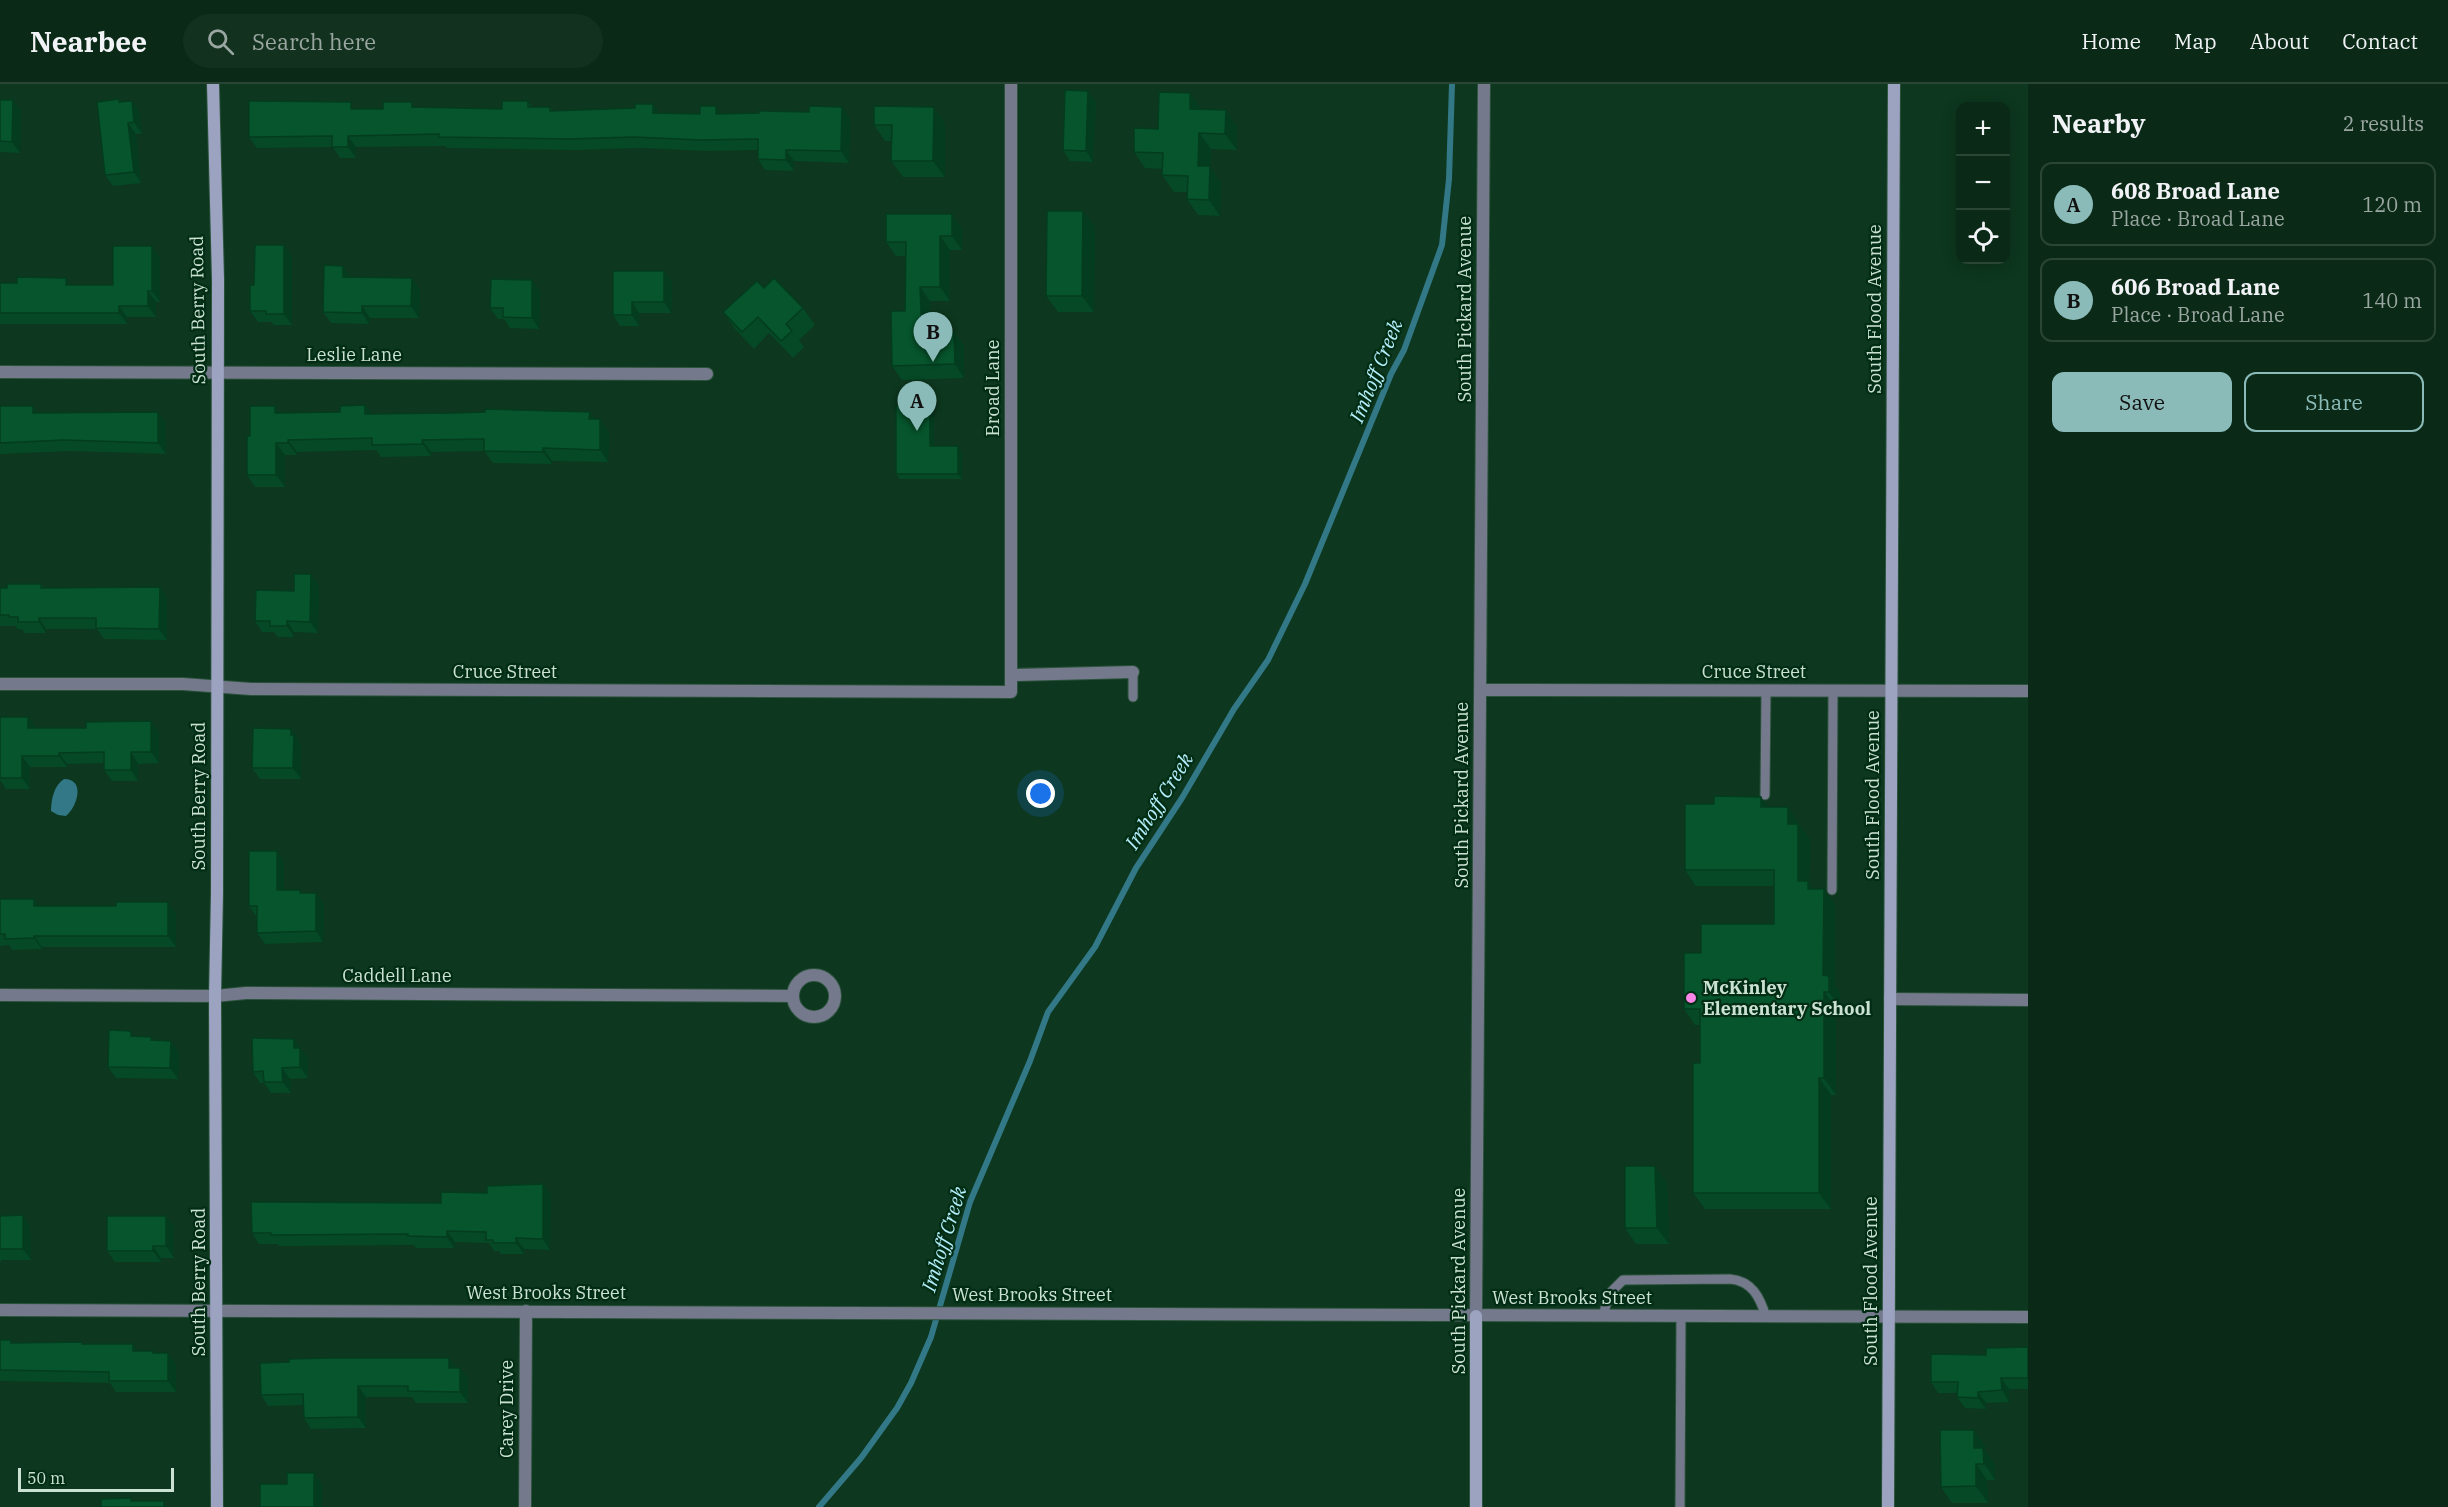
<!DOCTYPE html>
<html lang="en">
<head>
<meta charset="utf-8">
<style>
	:root { --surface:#0a2916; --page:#13311f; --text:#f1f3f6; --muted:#99a6a1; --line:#2a4535; --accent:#8bbbb9 }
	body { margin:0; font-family:"IBM Plex Serif",serif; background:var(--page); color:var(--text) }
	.controls { position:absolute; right:18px; top:18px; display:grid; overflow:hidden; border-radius:12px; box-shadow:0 3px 15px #0003 }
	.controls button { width:54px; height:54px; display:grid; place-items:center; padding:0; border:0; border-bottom:2px solid var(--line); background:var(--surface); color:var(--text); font:30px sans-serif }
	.scale { position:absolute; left:18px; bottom:15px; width:156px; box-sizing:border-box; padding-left:6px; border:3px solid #cbe1d1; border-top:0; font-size:16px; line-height:21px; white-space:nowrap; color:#cbe1d1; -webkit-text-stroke:4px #012d14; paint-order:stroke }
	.you { position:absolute; left:1041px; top:710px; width:21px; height:21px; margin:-15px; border:4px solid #fff; border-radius:50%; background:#1a73e8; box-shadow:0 0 0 9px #1a73e833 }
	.badge { display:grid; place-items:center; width:39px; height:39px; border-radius:50%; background:var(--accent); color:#111; font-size:20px; font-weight:700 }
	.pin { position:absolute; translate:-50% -50px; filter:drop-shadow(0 2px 3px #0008) }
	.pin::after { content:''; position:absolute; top:32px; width:21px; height:18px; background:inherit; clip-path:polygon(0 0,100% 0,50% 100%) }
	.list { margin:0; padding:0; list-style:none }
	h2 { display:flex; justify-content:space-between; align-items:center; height:78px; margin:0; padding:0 24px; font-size:26px }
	h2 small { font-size:20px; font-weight:400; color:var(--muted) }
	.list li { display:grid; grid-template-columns:39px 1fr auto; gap:18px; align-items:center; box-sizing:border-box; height:84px; margin:0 12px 12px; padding:0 12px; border:2px solid var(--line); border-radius:12px }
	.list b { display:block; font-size:22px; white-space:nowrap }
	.list p { margin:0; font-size:20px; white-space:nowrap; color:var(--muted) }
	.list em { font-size:20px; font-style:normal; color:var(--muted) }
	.actions { display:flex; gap:12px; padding:18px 24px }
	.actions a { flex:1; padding:14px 0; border:2px solid var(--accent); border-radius:12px; text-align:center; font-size:21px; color:var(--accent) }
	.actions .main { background:var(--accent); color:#111 }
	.icon { flex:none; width:33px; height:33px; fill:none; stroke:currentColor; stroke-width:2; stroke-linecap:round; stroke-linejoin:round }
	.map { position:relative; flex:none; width:2028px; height:1423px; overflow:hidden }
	header { display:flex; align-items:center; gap:36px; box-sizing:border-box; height:84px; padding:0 30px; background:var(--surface); border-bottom:2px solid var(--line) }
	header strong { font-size:28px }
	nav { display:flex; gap:33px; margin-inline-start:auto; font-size:21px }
	.search { width:420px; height:54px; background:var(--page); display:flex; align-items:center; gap:15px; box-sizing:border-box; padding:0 21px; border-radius:33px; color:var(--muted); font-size:22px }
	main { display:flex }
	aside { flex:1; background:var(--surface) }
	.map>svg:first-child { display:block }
	.water { fill:#327887 }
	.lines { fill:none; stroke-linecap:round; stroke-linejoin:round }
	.stream { stroke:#327887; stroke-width:6 }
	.lane-casing { stroke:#2b523b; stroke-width:11 }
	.street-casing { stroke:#2b523b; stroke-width:14 }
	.secondary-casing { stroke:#2b523b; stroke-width:14 }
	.lane { stroke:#74798c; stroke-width:9 }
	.street { stroke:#74798c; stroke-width:12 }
	.secondary { stroke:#9ba3c1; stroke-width:12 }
	.wall { fill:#054926 }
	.shaded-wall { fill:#043c1f }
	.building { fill:#06552c; stroke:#043c1f; stroke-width:1.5 }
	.poi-dot { fill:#fa87e8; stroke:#012d14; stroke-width:2 }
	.labels { text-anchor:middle; stroke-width:4.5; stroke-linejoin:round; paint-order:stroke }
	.street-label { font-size:18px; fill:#cbe1d1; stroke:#012d14 }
	.poi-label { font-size:18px; font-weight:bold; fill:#cbe1d1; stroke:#012d14; text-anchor:start }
	.water-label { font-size:20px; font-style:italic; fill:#b5effc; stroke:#012d14 }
</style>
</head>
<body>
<header>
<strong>Nearbee</strong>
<div class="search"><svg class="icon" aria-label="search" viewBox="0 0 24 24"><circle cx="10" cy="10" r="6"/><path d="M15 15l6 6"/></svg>Search here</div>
<nav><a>Home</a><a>Map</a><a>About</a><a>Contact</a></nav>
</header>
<main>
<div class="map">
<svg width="2028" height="1423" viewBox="0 0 2028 1423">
	<rect width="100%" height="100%" fill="#0d371e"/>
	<!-- water -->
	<path class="water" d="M64,695C86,695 77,723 66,732L58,731L51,727C51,716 54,701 64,695Z"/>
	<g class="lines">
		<!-- stream -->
		<path class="stream" d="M819,1423L861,1374L897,1324L911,1299L931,1253L970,1118L1030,977L1048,928L1095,863L1136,784L1182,714L1234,625L1268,576L1305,500L1391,290L1404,266L1442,161L1449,95L1452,0"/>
		<!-- lane casing -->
		<g class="lane-casing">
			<g id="lane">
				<path d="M1133,588V613"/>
				<path d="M1765,711L1766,606"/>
				<path d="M1832,806L1833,607"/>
				<path d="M1603,1232L1609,1210L1623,1196L1730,1195C1752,1197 1760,1213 1766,1233"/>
				<path d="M1680,1423L1681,1232"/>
			</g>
		</g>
		<!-- street casing -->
		<g class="street-casing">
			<g id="street">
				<path d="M0,288L707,290"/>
				<path d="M1011,591L1133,588"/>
				<path d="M0,600H183L251,605L1011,608V0"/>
				<path d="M1481,606L2028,607"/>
				<circle cx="814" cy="912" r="21"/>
				<path d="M0,911L215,912L246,909L793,912"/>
				<path d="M1890,915L2028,916"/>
				<path d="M0,1226L2028,1233"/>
				<path d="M1476,1232L1484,0"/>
				<path d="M525,1423L526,1227"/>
			</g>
		</g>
		<!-- secondary casing -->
		<g class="secondary-casing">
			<g id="secondary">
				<path d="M213,0L218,196L217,809L215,912L217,1423"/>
				<path d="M1476,1423V1232"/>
				<path d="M1888,1423L1894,0"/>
			</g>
		</g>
		<!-- lane -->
		<use href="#lane" class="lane"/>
		<!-- street -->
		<use href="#street" class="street"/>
		<!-- secondary -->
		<use href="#secondary" class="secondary"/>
	</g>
	<!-- wall -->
	<g class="wall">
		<path d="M119,15L121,18L132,17L139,28L142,50H136L141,99L113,102L105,91Z"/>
		<path d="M0,16L21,27L20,69L0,68Z"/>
		<path d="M528,17L532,23H550L553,27L722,30L850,34L849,79L794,77V87L765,86L758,75V66L708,67L642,64L576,66L447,64L445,62L356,63V74H340L333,63L257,64L249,53L355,25L416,23L502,25Z"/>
		<path d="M1096,18L1093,78L1070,77L1063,66Z"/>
		<path d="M1201,25L1226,26L1237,43V66L1211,65L1210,83L1221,99L1220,132L1198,131L1187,115V108H1174L1162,91V85L1145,84L1134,68L1158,45Z"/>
		<path d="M945,40V93H903L891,77L892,57H885L874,41Z"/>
		<path d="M1083,127L1095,143L1094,228H1058L1046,212Z"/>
		<path d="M962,144V166H950V217H930L931,249L954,248L964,262V294L902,296L892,282L905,227L906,172H896L886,158Z"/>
		<path d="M292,172V241H274L271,238H258L250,227L254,201Z"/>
		<path d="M160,173V218H156V233H127V240H0V199H17L66,194L71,201H113Z"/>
		<path d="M613,187L672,198L671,229H639V242H620L613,231Z"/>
		<path d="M351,194L420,205L419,234H370L369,240L331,239L323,228Z"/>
		<path d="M764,204L803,224L815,241L799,256L804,263L793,274L769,249L754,265L735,245L723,228Z"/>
		<path d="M540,207L539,245L510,244L504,235H498L490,224Z"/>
		<path d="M365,321L372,330L590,328L595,335L609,348L608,378L552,377V380L493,379L484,367L431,368V372L381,373L376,366L297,368V371H285V403H255L247,391L275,322L280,329L340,328Z"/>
		<path d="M0,322H33L38,329L158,328L166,339V370L71,367L0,370Z"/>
		<path d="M934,326V362L962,367V395H900L896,390Z"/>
		<path d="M41,500L44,504L160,503L167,515V556L104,555L97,545H46V549H25L22,545H17L16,542H0V504H7Z"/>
		<path d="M319,501L318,549L294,548V553H278L274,548H262L255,537L294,507Z"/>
		<path d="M0,633H28L36,644L159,648V679L138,680V697H112L104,686V679L67,680V683H30V705H6L0,696Z"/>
		<path d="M291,645L299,656V659L301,662V695H260L252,684Z"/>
		<path d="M1768,723L1799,740V741L1810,756L1809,799L1813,805H1824L1835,821V901L1840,909V924H1836V1011H1831V1125H1705L1693,1109L1700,979V941H1695L1684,925L1701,869L1774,840V802H1696L1685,786Z"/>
		<path d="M277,767L284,778V806H300L302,809H316L324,820L323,858L265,860L257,849V833L249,822Z"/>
		<path d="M0,815H34L39,822L176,829V863H42V865L12,866L9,861L0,862Z"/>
		<path d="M294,955L308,975V994L290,995L291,1009H271L264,999H260L253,988Z"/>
		<path d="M154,956L179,968L178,995L116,994L108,983Z"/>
		<path d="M1667,1099L1669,1160H1636L1625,1144Z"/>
		<path d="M543,1100L551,1111L550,1166L524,1165V1170H501L499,1167H494L489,1159L455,1158L454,1164H416L414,1161L279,1162L278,1160H259L252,1149L441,1119L487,1109Z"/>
		<path d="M23,1131L30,1142L31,1176H1V1178H0V1132Z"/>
		<path d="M166,1132L174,1143V1174H161V1178H115L107,1167Z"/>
		<path d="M0,1256L14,1259L82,1258L84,1260L138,1267H153L155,1269H168L176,1281V1308H116L110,1299L0,1297Z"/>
		<path d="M2028,1263V1305H2009V1318L1986,1319V1325L1965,1324L1957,1313V1309H1938L1931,1298L1986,1271Z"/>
		<path d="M449,1274L456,1284H460L468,1295V1319H416L412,1313H366V1344L311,1345L304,1334L303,1321L268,1322L261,1311Z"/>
		<path d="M1974,1346L1985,1362V1367L1995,1380V1396H1987L1988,1419H1952L1941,1403Z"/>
	</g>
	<!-- shaded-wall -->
	<g class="shaded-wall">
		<path d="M1088,7L1096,18L1093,78L1086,67Z"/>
		<path d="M1190,9L1202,26L1190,25Z"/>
		<path d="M13,16L21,27L20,69L12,58Z"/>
		<path d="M132,17L139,28L142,50L134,38Z"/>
		<path d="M653,20L661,31L653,29Z"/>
		<path d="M716,22L724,33L716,30Z"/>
		<path d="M842,23L850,34L849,79L841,67Z"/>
		<path d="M934,23L945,40V93L933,77Z"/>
		<path d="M1226,26L1237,43V66L1225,50Z"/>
		<path d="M128,39L136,50L141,99L134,88Z"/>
		<path d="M1199,49L1211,65L1210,83L1221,99L1220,132L1209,116L1198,82Z"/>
		<path d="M348,52L356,63V74L348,63Z"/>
		<path d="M786,66L794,77V87L786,76Z"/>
		<path d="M1083,127L1095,143L1094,228L1082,212Z"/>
		<path d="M952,130L962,144V166L952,152Z"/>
		<path d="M940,152L950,166V217L940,203Z"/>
		<path d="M284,161L292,172V241L284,230Z"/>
		<path d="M152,162L160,173V218L152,207Z"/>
		<path d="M343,182L351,193H343Z"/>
		<path d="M664,187L672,198L671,229L664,218Z"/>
		<path d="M66,194L74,205L66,201Z"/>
		<path d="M412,194L420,205L419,234L411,222Z"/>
		<path d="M532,196L540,207L539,245L532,234Z"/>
		<path d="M920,203L930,217L931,263L922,249Z"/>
		<path d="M148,207L156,218V233L148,222Z"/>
		<path d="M632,218L639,229V242L632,231Z"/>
		<path d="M119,222L127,233V240L119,229Z"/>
		<path d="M362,222L370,234L369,240L362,229Z"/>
		<path d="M954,248L964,262V294L955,280Z"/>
		<path d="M365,321L374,333L365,330Z"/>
		<path d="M930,321L934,326V367L930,362Z"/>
		<path d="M33,322L41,333L33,329Z"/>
		<path d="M275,322L283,334L275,329Z"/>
		<path d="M158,328L166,339V370L158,359Z"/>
		<path d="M590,328L598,341L589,335Z"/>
		<path d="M600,335L609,348L608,378L600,366Z"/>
		<path d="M288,356L297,368V371L288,359Z"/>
		<path d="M422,356L431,368V372L423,360Z"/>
		<path d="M276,359L285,371V403L276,391Z"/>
		<path d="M958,362L962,367V395L958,390Z"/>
		<path d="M543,364L552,377V380L543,368Z"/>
		<path d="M311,490L319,501L318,549L310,538Z"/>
		<path d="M160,503L167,515V556L159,545Z"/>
		<path d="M39,534L46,545V549L39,538Z"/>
		<path d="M287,537L294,548V553L287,542Z"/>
		<path d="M28,633L36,644H28Z"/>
		<path d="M151,637L159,648V679L151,668Z"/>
		<path d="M291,645L299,656V659L301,662V695L293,684Z"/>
		<path d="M131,668L138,680V697L131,686Z"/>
		<path d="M59,669L67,680V683L59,672Z"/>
		<path d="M22,672L30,683V705L22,694Z"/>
		<path d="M1761,713L1772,729L1761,723Z"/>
		<path d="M1788,723L1810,756L1809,799L1819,814L1798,797L1788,740Z"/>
		<path d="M277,767L284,778V817L277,806Z"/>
		<path d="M1824,805L1835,821V901L1840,909V924L1829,908L1823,891Z"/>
		<path d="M316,809L324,820L323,858L316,847Z"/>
		<path d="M34,815L42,826L34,822Z"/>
		<path d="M168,818L176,829V863L168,852Z"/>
		<path d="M34,852L42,863V865L34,854Z"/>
		<path d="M1824,908L1836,924V1011L1824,994Z"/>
		<path d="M294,955L308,975V994L300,983L294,964Z"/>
		<path d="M171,957L179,968L178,995L170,984Z"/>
		<path d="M282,984L290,995L291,1009L283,998Z"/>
		<path d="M1819,994L1831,1011V1125L1819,1109Z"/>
		<path d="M1655,1082L1667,1099L1669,1160L1657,1144Z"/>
		<path d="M543,1100L551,1111L550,1166L543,1155Z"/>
		<path d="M23,1131L30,1142L31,1176L23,1165Z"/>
		<path d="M166,1132L174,1143V1174L166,1162Z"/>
		<path d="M447,1147L455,1158L454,1164L447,1153Z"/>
		<path d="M516,1154L524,1165V1170L516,1159Z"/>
		<path d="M153,1162L161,1174V1178L153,1167Z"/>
		<path d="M133,1260L141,1271L133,1267Z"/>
		<path d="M168,1269L176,1281V1308L168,1297Z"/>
		<path d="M449,1274L457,1285L449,1284Z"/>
		<path d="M460,1284L468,1295V1319L460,1308Z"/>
		<path d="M2001,1294L2009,1305V1318L2002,1306Z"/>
		<path d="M358,1302L366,1313V1344L358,1333Z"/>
		<path d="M1978,1308L1986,1319V1325L1978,1314Z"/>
		<path d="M1974,1346L1985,1362V1367L1995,1380V1396L1974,1364Z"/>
		<path d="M1976,1380L1987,1396L1988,1419L1976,1402Z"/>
		<path d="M314,1389L322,1400V1423H314Z"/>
	</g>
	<!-- building -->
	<g class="building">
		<path d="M1065,6L1088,7L1086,67L1063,66Z"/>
		<path d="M1159,8L1190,9V25L1226,26L1225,50L1199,49L1198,82H1210L1209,116L1187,115L1188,92L1162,91L1163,69L1134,68V44L1158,45Z"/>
		<path d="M119,15V18L132,17L134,38L128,39L134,88L105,91L97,18Z"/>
		<path d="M0,16H13L12,58L0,57Z"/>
		<path d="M249,17L351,18V25H383V18H412V23L502,25V17H528V23H550V27L635,24V20H653V29L700,30V22H716V30L759,29V27L809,28V22L842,23L841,67L786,66V76L758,75V55L700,56L634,53L568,55L439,53V50L348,52V63H332V52L249,53Z"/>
		<path d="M874,22L934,23L933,77H891L892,41H874Z"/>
		<path d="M1047,127H1083L1082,212H1046Z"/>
		<path d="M886,130H952V152H940V203H920L922,249L954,248L955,280L892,282L891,227H905L906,158H886Z"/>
		<path d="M255,161H284V230H266V227H250V201H254Z"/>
		<path d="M113,162H152V207H148V222H119V229H0V199H17V193L66,194V201H113Z"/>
		<path d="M324,181L343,182V193L412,194L411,222H362V229L323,228Z"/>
		<path d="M613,187H664V218H632V231H613Z"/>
		<path d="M774,194L803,224L786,240L792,247L781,257L758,233L742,248L723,228L757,197L764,204Z"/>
		<path d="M491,195L532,196V234L503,233V224H490Z"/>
		<path d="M365,321V330L453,329L485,328V325L590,328L589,335H600V366L543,364V368L484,367V355L422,356L423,360L372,361V354L288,356V359H276V391H247V352H250V322H275V329L340,328V322Z"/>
		<path d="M896,321H930V362H958V390H896Z"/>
		<path d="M0,322H33V329L158,328V359L64,356L0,359Z"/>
		<path d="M294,490H311L310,538L287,537V542H270V537H255L256,506L294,507Z"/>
		<path d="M7,500H41V504L160,503L159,545L96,544V534H39V538H18V533H9V531H0V504H7Z"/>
		<path d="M0,633H28V644H86V638L151,637V668H131V686H104V668L59,669V672H22V694H0Z"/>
		<path d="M253,644L291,645V651H294L293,684H252Z"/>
		<path d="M1714,712L1761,713V723H1788V740H1798V797H1808V805H1824L1823,891L1829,892V908H1824V994H1819V1109H1693V979H1700V925H1684V869H1701V840H1774V786H1685V720H1714Z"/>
		<path d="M249,767H277V806H300V809H316V847L257,849V822H249Z"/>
		<path d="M0,815H34V822H116V818H168V852H34V854L5,855V850H0Z"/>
		<path d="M109,946L131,947V952L152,953L151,956L171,957L170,984L108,983Z"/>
		<path d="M252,954L294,955V964H300V983L282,984L283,998H264L263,987L253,988Z"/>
		<path d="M1625,1082H1655L1657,1144H1625Z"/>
		<path d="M543,1100V1155L516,1154V1159H493V1156H486V1148L447,1147V1153L408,1152V1150L271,1151V1149H252L251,1118L441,1119V1108L487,1109V1102Z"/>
		<path d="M23,1131V1165H0V1132Z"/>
		<path d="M107,1132H166V1162H153V1167H107Z"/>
		<path d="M0,1256H11V1259L82,1258V1260H133V1267H153V1269H168V1297H109V1288L0,1286Z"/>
		<path d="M2028,1263V1294H2001L2002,1306L1978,1308V1314L1957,1313L1958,1298H1931V1270L1986,1271V1264Z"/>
		<path d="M329,1274H449V1284H460V1308L408,1307V1302H358V1333L304,1334L303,1310L261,1311L260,1279L289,1278V1275Z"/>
		<path d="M1940,1346H1974V1364H1983L1984,1380H1976V1402L1941,1403Z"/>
		<path d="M287,1389H314V1423H260V1400H287Z"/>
		<path d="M131,1414V1417H164V1423H101V1415Z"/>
	</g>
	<!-- markers -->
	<circle class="poi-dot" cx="1691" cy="914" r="6"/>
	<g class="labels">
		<!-- street labels -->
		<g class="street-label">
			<text transform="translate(1465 225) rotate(-90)" y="6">South Pickard Avenue</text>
			<text transform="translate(1875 225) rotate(-90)" y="6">South Flood Avenue</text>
			<text transform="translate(198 226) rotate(-91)" y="6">South Berry Road</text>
			<text x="354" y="277">Leslie Lane</text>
			<text transform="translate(993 304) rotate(-90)" y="6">Broad Lane</text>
			<text x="505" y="594">Cruce Street</text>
			<text x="1754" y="594">Cruce Street</text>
			<text transform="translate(1462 711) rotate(-90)" y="6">South Pickard Avenue</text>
			<text transform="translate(1873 711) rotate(-90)" y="6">South Flood Avenue</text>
			<text transform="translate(199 712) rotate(-90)" y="6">South Berry Road</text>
			<text x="397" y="898">Caddell Lane</text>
			<text transform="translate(1459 1197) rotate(-90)" y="6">South Pickard Avenue</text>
			<text transform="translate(1871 1197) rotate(-90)" y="6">South Flood Avenue</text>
			<text transform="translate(199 1198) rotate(-90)" y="6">South Berry Road</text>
			<text x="546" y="1215">West Brooks Street</text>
			<text x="1032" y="1217">West Brooks Street</text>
			<text x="1572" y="1220">West Brooks Street</text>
			<text transform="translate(507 1325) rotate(-90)" y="6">Carey Drive</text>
		</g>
		<!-- poi labels -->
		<g class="poi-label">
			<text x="1703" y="910">McKinley<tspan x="1703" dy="21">Elementary School</tspan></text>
		</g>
		<!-- water labels -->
		<g class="water-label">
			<text transform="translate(1376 287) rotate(-68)" y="7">Imhoff Creek</text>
			<text transform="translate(1159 717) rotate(-58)" y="7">Imhoff Creek</text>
			<text transform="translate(944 1155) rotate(-73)" y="7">Imhoff Creek</text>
		</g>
	</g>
</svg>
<div class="controls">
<button>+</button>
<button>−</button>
<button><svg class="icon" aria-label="locate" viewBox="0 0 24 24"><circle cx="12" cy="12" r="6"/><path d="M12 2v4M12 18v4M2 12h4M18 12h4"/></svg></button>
</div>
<div class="scale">50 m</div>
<div class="you"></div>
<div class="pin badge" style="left:917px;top:347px">A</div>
<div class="pin badge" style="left:933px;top:278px">B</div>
</div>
<aside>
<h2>Nearby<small>2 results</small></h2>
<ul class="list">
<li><span class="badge">A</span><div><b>608 Broad Lane</b><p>Place · Broad Lane</p></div><em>120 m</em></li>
<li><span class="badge">B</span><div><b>606 Broad Lane</b><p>Place · Broad Lane</p></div><em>140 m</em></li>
</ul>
<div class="actions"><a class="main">Save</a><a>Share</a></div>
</aside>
</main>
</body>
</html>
